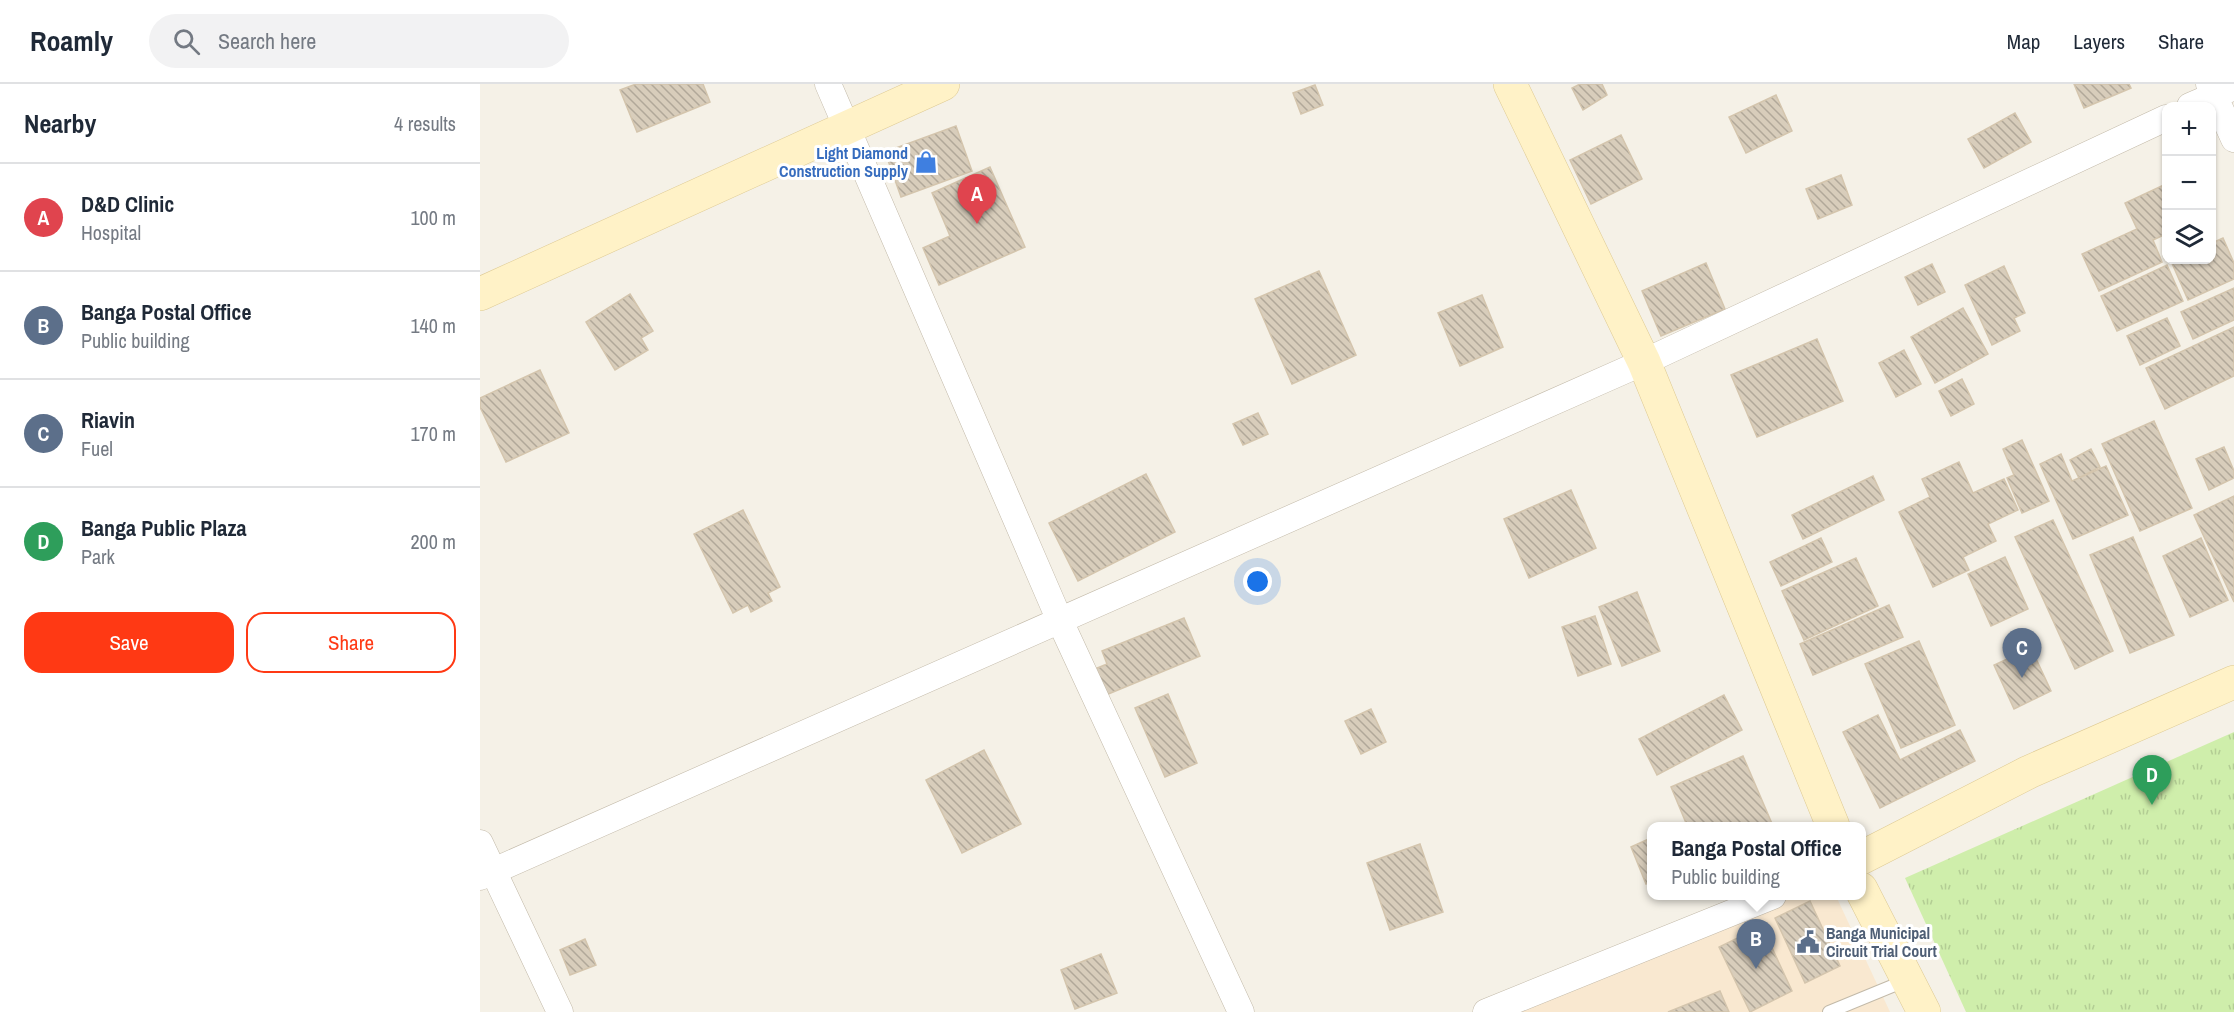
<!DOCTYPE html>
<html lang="en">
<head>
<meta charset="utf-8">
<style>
	:root { --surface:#fff; --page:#f2f2f3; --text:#1f2937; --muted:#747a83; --line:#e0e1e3; --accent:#ff3914 }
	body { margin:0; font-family:"Archivo Narrow",sans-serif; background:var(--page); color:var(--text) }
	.controls { position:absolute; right:18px; top:18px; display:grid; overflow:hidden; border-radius:12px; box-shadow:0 2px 4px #0004 }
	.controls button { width:54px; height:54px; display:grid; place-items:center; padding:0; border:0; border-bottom:2px solid var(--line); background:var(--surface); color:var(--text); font:30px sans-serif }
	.you { position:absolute; left:778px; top:498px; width:21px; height:21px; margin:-15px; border:4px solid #fff; border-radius:50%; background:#1a73e8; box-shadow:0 0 0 9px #1a73e833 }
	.badge { display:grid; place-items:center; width:39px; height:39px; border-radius:50%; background:var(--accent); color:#fff; font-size:20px; font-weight:700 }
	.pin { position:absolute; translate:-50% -50px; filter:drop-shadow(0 2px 3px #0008) }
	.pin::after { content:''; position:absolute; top:32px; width:21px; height:18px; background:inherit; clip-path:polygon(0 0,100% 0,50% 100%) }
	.popup { position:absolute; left:1167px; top:738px; width:219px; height:78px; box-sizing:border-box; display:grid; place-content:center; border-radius:12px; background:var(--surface); filter:drop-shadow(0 2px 4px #0005); font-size:20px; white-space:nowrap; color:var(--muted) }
	.popup b { font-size:22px; color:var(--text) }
	.popup::after { content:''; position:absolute; left:50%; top:100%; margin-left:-12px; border:12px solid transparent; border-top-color:var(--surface) }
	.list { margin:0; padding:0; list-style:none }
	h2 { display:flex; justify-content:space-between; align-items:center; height:78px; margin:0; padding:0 24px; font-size:26px }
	h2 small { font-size:20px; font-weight:400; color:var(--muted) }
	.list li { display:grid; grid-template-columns:39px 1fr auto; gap:18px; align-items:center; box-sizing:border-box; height:108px; padding:0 24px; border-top:2px solid var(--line) }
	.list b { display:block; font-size:22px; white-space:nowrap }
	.list p { margin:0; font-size:20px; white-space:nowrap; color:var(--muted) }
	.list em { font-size:20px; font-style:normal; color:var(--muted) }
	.actions { display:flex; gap:12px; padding:18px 24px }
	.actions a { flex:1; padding:14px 0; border:2px solid var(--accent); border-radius:18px; text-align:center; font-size:21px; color:var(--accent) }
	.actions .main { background:var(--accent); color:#fff }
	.icon { flex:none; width:33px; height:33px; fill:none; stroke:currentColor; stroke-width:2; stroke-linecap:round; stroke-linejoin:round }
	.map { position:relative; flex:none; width:1754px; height:928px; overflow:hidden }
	header { display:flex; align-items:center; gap:36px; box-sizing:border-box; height:84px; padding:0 30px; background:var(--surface); border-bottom:2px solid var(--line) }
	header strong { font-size:28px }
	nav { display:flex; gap:33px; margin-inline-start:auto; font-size:21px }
	.search { width:420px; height:54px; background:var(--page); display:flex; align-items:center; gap:15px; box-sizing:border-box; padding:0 21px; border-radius:33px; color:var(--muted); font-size:22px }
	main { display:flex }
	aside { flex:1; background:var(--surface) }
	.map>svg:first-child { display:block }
	.commercial { fill:#f9e8d0 }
	.grass { fill:url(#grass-tufts) }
	.building { fill:url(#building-back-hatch); stroke:#d4c5ad; stroke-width:1.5 }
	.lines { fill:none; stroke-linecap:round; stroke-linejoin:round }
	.lane-casing { stroke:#c2b9a8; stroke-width:14 }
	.street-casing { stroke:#c2b9a8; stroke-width:27 }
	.secondary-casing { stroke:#deca93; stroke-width:34 }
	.lane { stroke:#fff; stroke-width:12 }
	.street { stroke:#fff; stroke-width:26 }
	.secondary { stroke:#fff2c7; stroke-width:33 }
	.labels { text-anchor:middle; stroke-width:6; stroke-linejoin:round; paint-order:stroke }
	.shop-label { font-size:16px; font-weight:bold; fill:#366cbe; stroke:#fff; text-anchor:end }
	.service-label { font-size:16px; font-weight:bold; fill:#4e5e75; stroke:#fff; text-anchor:start }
</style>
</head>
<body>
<header>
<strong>Roamly</strong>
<div class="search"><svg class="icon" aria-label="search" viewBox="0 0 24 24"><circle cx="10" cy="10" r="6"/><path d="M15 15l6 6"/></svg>Search here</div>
<nav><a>Map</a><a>Layers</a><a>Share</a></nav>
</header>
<main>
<aside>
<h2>Nearby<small>4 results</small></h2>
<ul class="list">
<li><span class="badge" style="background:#e0444e">A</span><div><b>D&amp;D Clinic</b><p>Hospital</p></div><em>100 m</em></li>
<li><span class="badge" style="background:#5c6f8a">B</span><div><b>Banga Postal Office</b><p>Public building</p></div><em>140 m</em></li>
<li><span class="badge" style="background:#5c6f8a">C</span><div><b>Riavin</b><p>Fuel</p></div><em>170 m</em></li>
<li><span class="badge" style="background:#2e9e5b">D</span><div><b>Banga Public Plaza</b><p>Park</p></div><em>200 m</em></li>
</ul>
<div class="actions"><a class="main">Save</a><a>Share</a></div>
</aside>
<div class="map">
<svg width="1754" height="928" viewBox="0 0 1754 928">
	<defs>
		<pattern id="grass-tufts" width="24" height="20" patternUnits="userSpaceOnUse" patternTransform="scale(1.5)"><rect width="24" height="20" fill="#cfeeab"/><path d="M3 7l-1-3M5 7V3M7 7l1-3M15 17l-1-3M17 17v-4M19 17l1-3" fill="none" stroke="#b3cd94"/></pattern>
		<pattern id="building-back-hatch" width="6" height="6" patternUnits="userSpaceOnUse" patternTransform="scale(1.5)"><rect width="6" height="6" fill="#d8cdbb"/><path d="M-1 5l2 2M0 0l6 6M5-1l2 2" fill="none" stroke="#b1a899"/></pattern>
	</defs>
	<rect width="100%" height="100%" fill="#f5f1e7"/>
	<!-- commercial -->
	<path class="commercial" d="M1299,812H1356L1410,928H1039Z"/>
	<!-- grass -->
	<path class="grass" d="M1754,648V928H1486L1425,794Z"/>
	<!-- building -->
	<g class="building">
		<path d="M156,0H223L230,18L157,48L140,6Z"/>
		<path d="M1100,0H1122L1127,11L1103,26L1092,4Z"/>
		<path d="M1594,0H1649L1651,4L1604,24Z"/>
		<path d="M835,1L843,21L821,30L813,9Z"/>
		<path d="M1296,11L1312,47L1266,69L1249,33Z"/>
		<path d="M1535,29L1551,58L1504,84L1488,55Z"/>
		<path d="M476,42L492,87L421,113L405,68Z"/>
		<path d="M1141,51L1162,95L1111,120L1090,76Z"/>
		<path d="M510,83L545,163L459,201L443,164L470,152L452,109Z"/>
		<path d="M1361,91L1372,121L1338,135L1326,105Z"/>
		<path d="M1686,100V150L1673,156L1682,178L1619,207L1602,170L1657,145L1645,119Z"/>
		<path d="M1743,154L1754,179V195L1708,216L1691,177L1732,176V159Z"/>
		<path d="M1226,179L1245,225L1181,252L1162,207Z"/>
		<path d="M1452,180L1465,208L1438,221L1425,193Z"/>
		<path d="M1687,181L1703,217L1637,247L1621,212Z"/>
		<path d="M1524,182L1545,229L1534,234L1540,247L1512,261L1485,201Z"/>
		<path d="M839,187L876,271L812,300L775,215Z"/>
		<path d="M1754,204V236L1713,255L1701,228Z"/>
		<path d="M150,210L173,247L161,254L168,266L135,286L106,238Z"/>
		<path d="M1002,211L1023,263L980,282L958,229Z"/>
		<path d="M1483,224L1508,270L1455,299L1431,253Z"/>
		<path d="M1687,234L1700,262L1660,281L1647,252Z"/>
		<path d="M1754,243V292L1685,325L1666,284Z"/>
		<path d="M1337,255L1363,317L1277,353L1251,291Z"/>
		<path d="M1424,266L1441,300L1416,313L1399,279Z"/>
		<path d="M60,286L89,349L26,378L0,323V314Z"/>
		<path d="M1482,295L1494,320L1471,332L1459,307Z"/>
		<path d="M778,329L788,350L763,361L753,340Z"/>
		<path d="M1674,337L1712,424L1660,447L1622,360Z"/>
		<path d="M1542,356L1569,417L1542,429L1527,394L1534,391L1523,365Z"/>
		<path d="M1744,363L1754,387V394L1729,406L1716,375Z"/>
		<path d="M1611,365L1620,383L1599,394L1590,376Z"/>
		<path d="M1581,370L1592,397L1626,382L1648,431L1593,455L1560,380Z"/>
		<path d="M1479,378L1493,409L1524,395L1538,426L1508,440L1516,457L1483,473L1489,486L1453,503L1419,428L1450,413L1442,395Z"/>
		<path d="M666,390L695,448L598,497L569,439Z"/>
		<path d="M1393,392L1404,416L1323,455L1312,431Z"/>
		<path d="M1091,406L1116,464L1049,494L1024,435Z"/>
		<path d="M1754,412V518L1714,431Z"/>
		<path d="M263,426L300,503L288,509L292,517L271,528L268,521L253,529L214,450Z"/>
		<path d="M1573,436L1633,567L1595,585L1535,453Z"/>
		<path d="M1653,453L1694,551L1650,569L1610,471Z"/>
		<path d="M1341,454L1352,478L1301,502L1290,478Z"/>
		<path d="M1721,454L1748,516L1710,533L1683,472Z"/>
		<path d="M1525,473L1548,525L1511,542L1488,490Z"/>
		<path d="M1376,474L1398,522L1324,556L1302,507Z"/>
		<path d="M1157,508L1180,567L1142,582L1119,523Z"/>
		<path d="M1409,521L1423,553L1333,591L1320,560Z"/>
		<path d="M1115,532L1131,580L1098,592L1082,543Z"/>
		<path d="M704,534L720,572L626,611L615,585L627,580L622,567Z"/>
		<path d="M1439,557L1475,641L1421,664L1385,580Z"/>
		<path d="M1551,564L1571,607L1534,625L1514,581Z"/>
		<path d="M688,610L717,679L685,693L655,624Z"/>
		<path d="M1244,611L1262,646L1177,691L1159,655Z"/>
		<path d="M891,625L906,658L881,670L865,637Z"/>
		<path d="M1398,631L1420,676L1480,646L1495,677L1400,724L1363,648Z"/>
		<path d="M504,666L541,740L482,769L446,696Z"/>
		<path d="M1263,672L1293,742H1199L1206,739L1191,703Z"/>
		<path d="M1171,754V798L1166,800L1151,763Z"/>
		<path d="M940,760L963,828L910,846L887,779Z"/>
		<path d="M1330,817L1360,882L1325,899L1295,834Z"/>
		<path d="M1282,842L1312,907L1270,928L1239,863Z"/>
		<path d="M105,855L116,881L90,891L80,866Z"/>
		<path d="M621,870L637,909L595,925L581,886Z"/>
		<path d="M1240,907L1249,928H1188Z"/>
	</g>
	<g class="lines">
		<!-- lane casing -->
		<g class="lane-casing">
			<path id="lane" d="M1349,928L1427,896"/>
		</g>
		<!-- street casing -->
		<g class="street-casing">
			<g id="street">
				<path d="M348,0L580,537L761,928"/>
				<path d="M1729,0L1754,55"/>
				<path d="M1710,22L1754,3"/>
				<path d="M0,759L80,928"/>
				<path d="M0,793L1164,278L1686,34"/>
				<path d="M1006,928L1293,812"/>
			</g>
		</g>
		<!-- secondary casing -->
		<g class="secondary-casing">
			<g id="secondary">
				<path d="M1030,0L1164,278L1353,742"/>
				<path d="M0,210L463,0"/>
				<path d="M1381,774L1549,688L1754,598"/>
				<path d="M1381,805L1444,928"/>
			</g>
		</g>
		<!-- lane -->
		<use href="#lane" class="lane"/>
		<!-- street -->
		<use href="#street" class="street"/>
		<!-- secondary -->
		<use href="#secondary" class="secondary"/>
	</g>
	<!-- icons -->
	<defs>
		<g id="shop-bare" transform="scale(1.8)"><path d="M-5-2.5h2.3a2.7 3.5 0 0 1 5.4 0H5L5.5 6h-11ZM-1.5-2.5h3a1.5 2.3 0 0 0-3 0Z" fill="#3f7fe0" stroke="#fff" stroke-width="2.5" paint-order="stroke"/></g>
		<g id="civic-bare" transform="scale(1.8)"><path d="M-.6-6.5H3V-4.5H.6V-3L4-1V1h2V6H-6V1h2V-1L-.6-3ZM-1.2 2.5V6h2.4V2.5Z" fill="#5c6f8a" stroke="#fff" stroke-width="2.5" paint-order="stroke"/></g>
	</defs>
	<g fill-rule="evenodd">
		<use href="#shop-bare" x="446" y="78"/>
		<use href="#civic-bare" x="1328" y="858"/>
	</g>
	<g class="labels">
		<!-- shop labels -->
		<g class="shop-label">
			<text x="428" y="75">Light Diamond<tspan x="428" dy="18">Construction Supply</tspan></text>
		</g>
		<!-- service labels -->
		<g class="service-label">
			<text x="1346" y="855">Banga Municipal<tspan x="1346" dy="18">Circuit Trial Court</tspan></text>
		</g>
	</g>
</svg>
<div class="controls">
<button>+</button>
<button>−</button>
<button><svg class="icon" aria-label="layers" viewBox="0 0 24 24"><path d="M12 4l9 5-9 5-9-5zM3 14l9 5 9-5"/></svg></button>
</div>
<div class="you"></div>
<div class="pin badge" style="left:497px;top:140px;background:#e0444e">A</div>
<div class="pin badge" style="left:1276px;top:885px;background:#5c6f8a">B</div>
<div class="popup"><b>Banga Postal Office</b>Public building</div>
<div class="pin badge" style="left:1542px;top:594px;background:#5c6f8a">C</div>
<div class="pin badge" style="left:1672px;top:721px;background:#2e9e5b">D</div>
</div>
</main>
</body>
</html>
